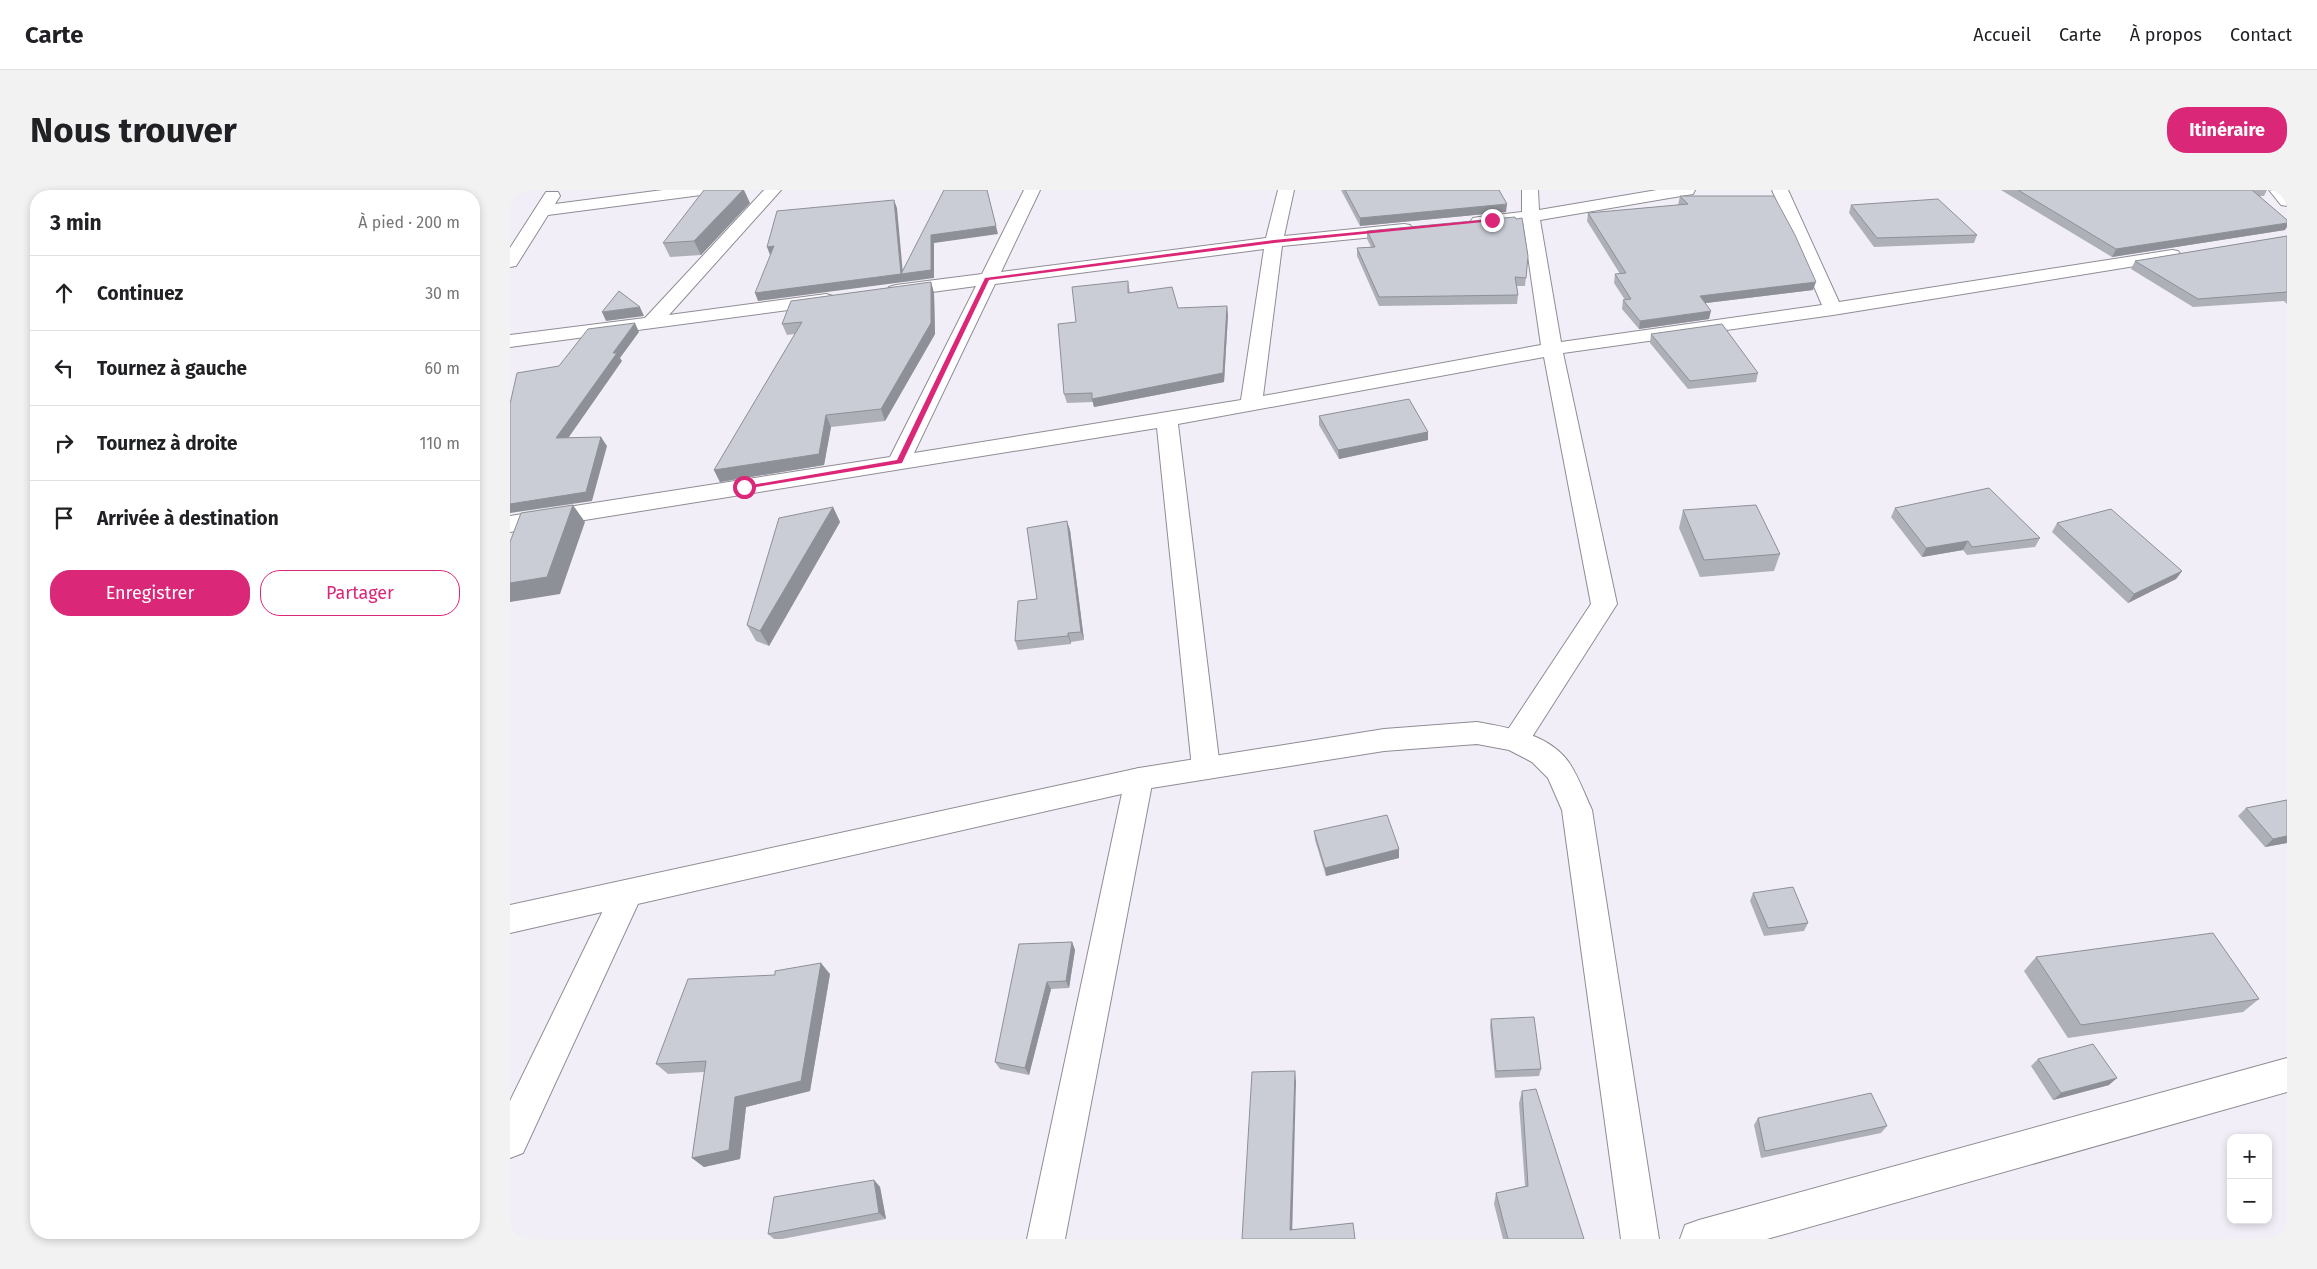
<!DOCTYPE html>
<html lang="fr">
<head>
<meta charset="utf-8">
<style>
	:root { --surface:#fff; --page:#f2f2f2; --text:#202124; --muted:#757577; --line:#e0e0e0; --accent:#db2777 }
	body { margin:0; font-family:"Fira Sans",sans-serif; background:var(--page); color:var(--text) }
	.controls { position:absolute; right:15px; bottom:15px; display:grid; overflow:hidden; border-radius:10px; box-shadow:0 2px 8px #0003 }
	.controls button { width:45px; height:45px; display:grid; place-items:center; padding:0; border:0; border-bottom:1px solid var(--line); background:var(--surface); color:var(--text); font:25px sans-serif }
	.stop { position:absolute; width:15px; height:15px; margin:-11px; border:4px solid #db2777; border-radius:50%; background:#fff }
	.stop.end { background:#db2777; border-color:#fff; box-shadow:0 1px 5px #0008 }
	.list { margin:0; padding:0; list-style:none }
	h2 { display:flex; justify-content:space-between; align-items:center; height:65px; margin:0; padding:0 20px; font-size:21px }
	h2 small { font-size:16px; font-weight:400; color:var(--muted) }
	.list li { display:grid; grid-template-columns:32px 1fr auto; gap:15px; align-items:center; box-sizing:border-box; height:75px; padding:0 20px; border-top:1px solid var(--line) }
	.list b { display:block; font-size:19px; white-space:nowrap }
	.list em { font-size:16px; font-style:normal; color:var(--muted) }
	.actions { display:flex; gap:10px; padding:15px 20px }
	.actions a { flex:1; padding:11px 0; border:1px solid var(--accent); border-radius:20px; text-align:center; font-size:18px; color:var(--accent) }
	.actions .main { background:var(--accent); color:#fff }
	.icon { flex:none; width:28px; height:28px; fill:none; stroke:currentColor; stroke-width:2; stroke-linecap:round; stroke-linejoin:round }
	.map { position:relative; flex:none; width:1777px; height:1049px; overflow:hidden; border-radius:20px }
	header { display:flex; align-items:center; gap:30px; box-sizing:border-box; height:70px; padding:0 25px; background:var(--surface); border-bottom:1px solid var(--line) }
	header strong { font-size:24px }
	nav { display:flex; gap:28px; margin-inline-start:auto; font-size:18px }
	.intro { display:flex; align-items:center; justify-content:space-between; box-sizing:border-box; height:120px; padding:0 30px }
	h1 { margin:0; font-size:35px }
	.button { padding:12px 22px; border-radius:20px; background:var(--accent); color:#fff; font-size:18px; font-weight:700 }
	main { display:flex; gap:30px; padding:0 30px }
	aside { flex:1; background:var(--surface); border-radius:20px; box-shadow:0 2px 8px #0003 }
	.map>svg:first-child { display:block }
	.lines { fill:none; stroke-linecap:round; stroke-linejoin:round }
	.street-casing { stroke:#908c95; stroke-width:2 }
	.primary-casing { stroke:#908c95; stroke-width:2 }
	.street { fill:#fff; fill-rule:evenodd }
	.primary { fill:#fff; fill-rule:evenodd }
	.wall { fill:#aeb0b8 }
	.shaded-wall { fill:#8d9096 }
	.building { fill:#cacdd6; stroke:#8d9096 }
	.route { fill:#db2777 }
</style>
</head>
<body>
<header>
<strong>Carte</strong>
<nav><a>Accueil</a><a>Carte</a><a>À propos</a><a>Contact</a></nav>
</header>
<div class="intro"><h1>Nous trouver</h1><a class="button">Itinéraire</a></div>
<main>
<aside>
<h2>3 min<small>À pied · 200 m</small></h2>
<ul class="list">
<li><svg class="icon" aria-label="ahead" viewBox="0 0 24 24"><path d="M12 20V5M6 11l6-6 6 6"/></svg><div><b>Continuez</b></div><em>30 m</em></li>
<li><svg class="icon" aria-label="left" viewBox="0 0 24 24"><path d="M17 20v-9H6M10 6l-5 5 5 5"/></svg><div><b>Tournez à gauche</b></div><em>60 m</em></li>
<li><svg class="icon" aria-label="right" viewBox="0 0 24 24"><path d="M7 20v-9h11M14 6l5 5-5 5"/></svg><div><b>Tournez à droite</b></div><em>110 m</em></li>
<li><svg class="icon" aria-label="arrive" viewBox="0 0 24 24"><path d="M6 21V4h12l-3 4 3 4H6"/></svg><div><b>Arrivée à destination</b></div></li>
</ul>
<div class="actions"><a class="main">Enregistrer</a><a>Partager</a></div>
</aside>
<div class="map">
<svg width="1777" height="1049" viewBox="0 0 1777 1049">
	<rect width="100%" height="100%" fill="#f2eef7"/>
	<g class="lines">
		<!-- street casing -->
		<g class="street-casing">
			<g id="street">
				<path d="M153,0H199L197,4L191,5L38,25L6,76L0,77V58L36,2H48L50,6L45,14Z"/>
				<path d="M254,0H271L159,125L316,104L323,106L325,110L323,114L0,157V145L135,128Z"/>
				<path d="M514,0H530L491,82L756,48L768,0H784L774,46L894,34L900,35L903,39L900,43L894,44L772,56L753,206L1031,155L1013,32L969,37L963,36L960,32L963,28L969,27L1012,22V0H1028L1029,20L1147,0H1185L1183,4L1177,5L1030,30L1051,152L1312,115L1262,0H1278L1329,112L1662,60L1668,61L1671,65L1668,69L1662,70L1323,125L1053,163L1107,414L1015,558L1005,561L995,558L991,550L1081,414L1034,167L668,234L710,578L706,586L696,589L686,586L682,578L647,238L0,342V326L380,267L466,96L386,107L379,105L377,101L379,97L386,95L472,84ZM754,59L731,210L404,263L485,94Z"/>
				<path d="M1759,0H1776L1777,16L1771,15Z"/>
				<path d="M629,578L639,581L643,589L555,1049H517L615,589L619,581Z"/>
				<path d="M117,690L128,694L133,703L13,963L0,968V911L106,694Z"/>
				<path d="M1777,868V902L1257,1049H1170L1175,1035L1189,1030Z"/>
			</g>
		</g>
		<!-- primary casing -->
		<g class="primary-casing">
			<path id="primary" d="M967,532C1000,538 1040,544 1060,574C1069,588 1075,605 1082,620L1149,1049H1111L1052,620L1038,588L1022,572L999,560L967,554L874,561L629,600L0,743V715L629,578L874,539Z"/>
		</g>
		<!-- street -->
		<use href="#street" class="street"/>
		<!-- primary -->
		<use href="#primary" class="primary"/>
	</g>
	<!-- wall -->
	<g class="wall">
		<path d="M831,0H989L996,22L850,36Z"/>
		<path d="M1491,0H1757L1754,6H1750L1775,40L1602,67Z"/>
		<path d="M1170,6L1303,100L1196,113L1199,129L1129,139L1112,119L1113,110H1115L1104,93L1105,84H1110L1077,31L1078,23L1168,15Z"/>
		<path d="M240,13L191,65L160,67L153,53Z"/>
		<path d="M1341,15L1467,45L1464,53L1364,57L1339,23Z"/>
		<path d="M857,41L1018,66L1015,96H1007L1008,105L1007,114L869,116L847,66V58L861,57L857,49Z"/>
		<path d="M1777,46V114L1774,111L1683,117L1621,79L1625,71Z"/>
		<path d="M618,91L620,103L668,118L718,125L714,192L584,217L583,212L557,213L554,204L566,132Z"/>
		<path d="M421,92L424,103L425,144L375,231L321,237L314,275L210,292L204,280L285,144L277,145L272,134Z"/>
		<path d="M1141,144L1248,183L1246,192L1178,199L1140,153Z"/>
		<path d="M809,226L918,242V250L829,269L809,235Z"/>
		<path d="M323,317L330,332L259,456L246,451L237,435Z"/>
		<path d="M1385,318L1530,348L1525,357L1457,365L1453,360L1412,367L1381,327Z"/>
		<path d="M1173,320L1270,364L1264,381L1190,387L1169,338Z"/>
		<path d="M1547,333L1672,381L1666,389L1618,413L1542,342Z"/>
		<path d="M560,340L574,450L561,452V454L508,460L505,451L527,409Z"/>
		<path d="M1777,610V653L1755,657L1728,626L1736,618Z"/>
		<path d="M804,641L889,668L816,686L805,650Z"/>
		<path d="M1243,703L1298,733L1294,741L1254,746L1240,711Z"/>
		<path d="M562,752L565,760L559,798L541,799L519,885L490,879L485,872Z"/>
		<path d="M1526,767L1749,809L1733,822L1558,848L1514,781Z"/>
		<path d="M320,784L300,901L236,917L230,969L194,977L182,968L194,882L158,884L146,874Z"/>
		<path d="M981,829L1031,879L1029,886L985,888L980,836Z"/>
		<path d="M1528,869L1599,895L1543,910L1521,876Z"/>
		<path d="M1012,901L1074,1049H993L984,1014L986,1003L1015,996L1009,913Z"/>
		<path d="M1248,928L1377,936L1371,943L1251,968L1244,935Z"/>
		<path d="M364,990L370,997L376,1029L272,1049H264L258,1044Z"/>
	</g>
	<!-- shaded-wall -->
	<g class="shaded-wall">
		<path d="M233,0H234L240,13L191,65L184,51Z"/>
		<path d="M477,0L488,44L424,53V88L248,111L245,103L384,10L387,18L393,84L421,45Z"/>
		<path d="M997,14L996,22L850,36V28Z"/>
		<path d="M1777,33V37L1775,40L1602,67L1606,59Z"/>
		<path d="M264,56L260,65L257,57Z"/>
		<path d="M421,92L424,103L425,144L375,231L371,219Z"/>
		<path d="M1306,92L1303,100L1188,114L1190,106Z"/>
		<path d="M717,116L718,125L714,192L584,217L582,209Z"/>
		<path d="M130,117L134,126L96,131L92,122Z"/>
		<path d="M1201,121L1199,129L1129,139L1130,131Z"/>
		<path d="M125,133L129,142L110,168L112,171L52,257L46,248L103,163Z"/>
		<path d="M316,225L321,237L314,275L210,292L204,280Z"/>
		<path d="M918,242V250L829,269L828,260Z"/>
		<path d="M91,247L97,256L82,311L0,323V314Z"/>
		<path d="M63,315L75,332L50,404L0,412V393Z"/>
		<path d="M323,317L330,332L259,456L250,441Z"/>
		<path d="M557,331L560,340L574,450L571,442Z"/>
		<path d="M1458,351L1453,360L1412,367L1416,358Z"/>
		<path d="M1672,381L1666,389L1618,413L1624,404Z"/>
		<path d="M558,443L561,452V454L558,446Z"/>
		<path d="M1777,646V653L1755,657L1763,649Z"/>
		<path d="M889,659V668L816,686L815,678Z"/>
		<path d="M562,752L565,760L559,798L556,791Z"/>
		<path d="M311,773L320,784L300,901L236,917L230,969L194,977L182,968L225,907Z"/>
		<path d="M537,792L541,799L519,885L515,878Z"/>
		<path d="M785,881L786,892L782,1049L780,1040Z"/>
		<path d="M1607,888L1599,895L1543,910L1551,903Z"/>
		<path d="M364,990L370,997L376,1029L369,1023Z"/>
	</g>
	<!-- building -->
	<g class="building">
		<path d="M194,0H233L184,51L153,53Z"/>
		<path d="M434,0H477L486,36L421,45V80L391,84Z"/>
		<path d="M835,0H989L997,14L850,28Z"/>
		<path d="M1508,0H1742L1777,30V33L1606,59Z"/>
		<path d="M1170,6H1264L1285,45L1306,92L1190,106L1201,121L1130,131L1113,110L1121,109L1105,84L1116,83L1078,23L1178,14Z"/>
		<path d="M1428,9L1467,45L1367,48L1341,15Z"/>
		<path d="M384,10L391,84L245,103L264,56L257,57L267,21Z"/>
		<path d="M1005,27L1006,29L1012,28L1018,66L1016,88L1005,87L1008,105L869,107L847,58L865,57L857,41Z"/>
		<path d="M1777,46V102L1688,109L1625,71Z"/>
		<path d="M618,91V103L662,97L668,118L717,116L713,183L582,209V203L554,204L548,134L566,132L562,97Z"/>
		<path d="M421,92V133L371,219L316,225L309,264L204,280L292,132L272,134L281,111Z"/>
		<path d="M109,101L130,117L92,122Z"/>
		<path d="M125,133L103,163H107L46,248L91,247L76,302L0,314V214L7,183L49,176L78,139Z"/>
		<path d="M1212,134L1248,183L1180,191L1141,144Z"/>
		<path d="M899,209L918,242L828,260L809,226Z"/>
		<path d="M1479,298L1530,348L1462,357L1458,351L1416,358L1385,318Z"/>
		<path d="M63,315L37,387L0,393V352L11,323Z"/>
		<path d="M1246,315L1270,364L1194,370L1173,320Z"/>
		<path d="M323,317L250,441L237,435L269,328Z"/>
		<path d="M1601,319L1672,381L1624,404L1547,333Z"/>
		<path d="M557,331L571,442L558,443V446L505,451L508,411L527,409L517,338Z"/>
		<path d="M1777,610V646L1763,649L1736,618Z"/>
		<path d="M877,625L889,659L815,678L804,641Z"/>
		<path d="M1283,697L1298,733L1258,738L1243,703Z"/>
		<path d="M1703,743L1749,809L1571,835L1526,767Z"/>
		<path d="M562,752L556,791L537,792L515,878L485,872L509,754Z"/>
		<path d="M311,773L291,891L225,907L219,960L182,968L196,871L146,874L178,789L265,785V781Z"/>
		<path d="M1024,827L1031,879L986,881L981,829Z"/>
		<path d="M1583,854L1607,888L1551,903L1528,869Z"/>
		<path d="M785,881L780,1040L843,1033L845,1049H732L742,882Z"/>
		<path d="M1026,899L1074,1049H998L986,1003L1018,996L1012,901Z"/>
		<path d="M1361,903L1377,936L1255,961L1248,928Z"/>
		<path d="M364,990L369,1023L258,1044L264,1007Z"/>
	</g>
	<!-- route -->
	<path class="route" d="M982,29L983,31L764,53L479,90L392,273L234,299L230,297L387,270L475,88L764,50Z"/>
</svg>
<div class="controls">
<button>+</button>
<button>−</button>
</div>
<div class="stop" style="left:234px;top:297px"></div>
<div class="stop end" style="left:982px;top:30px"></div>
</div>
</main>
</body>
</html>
